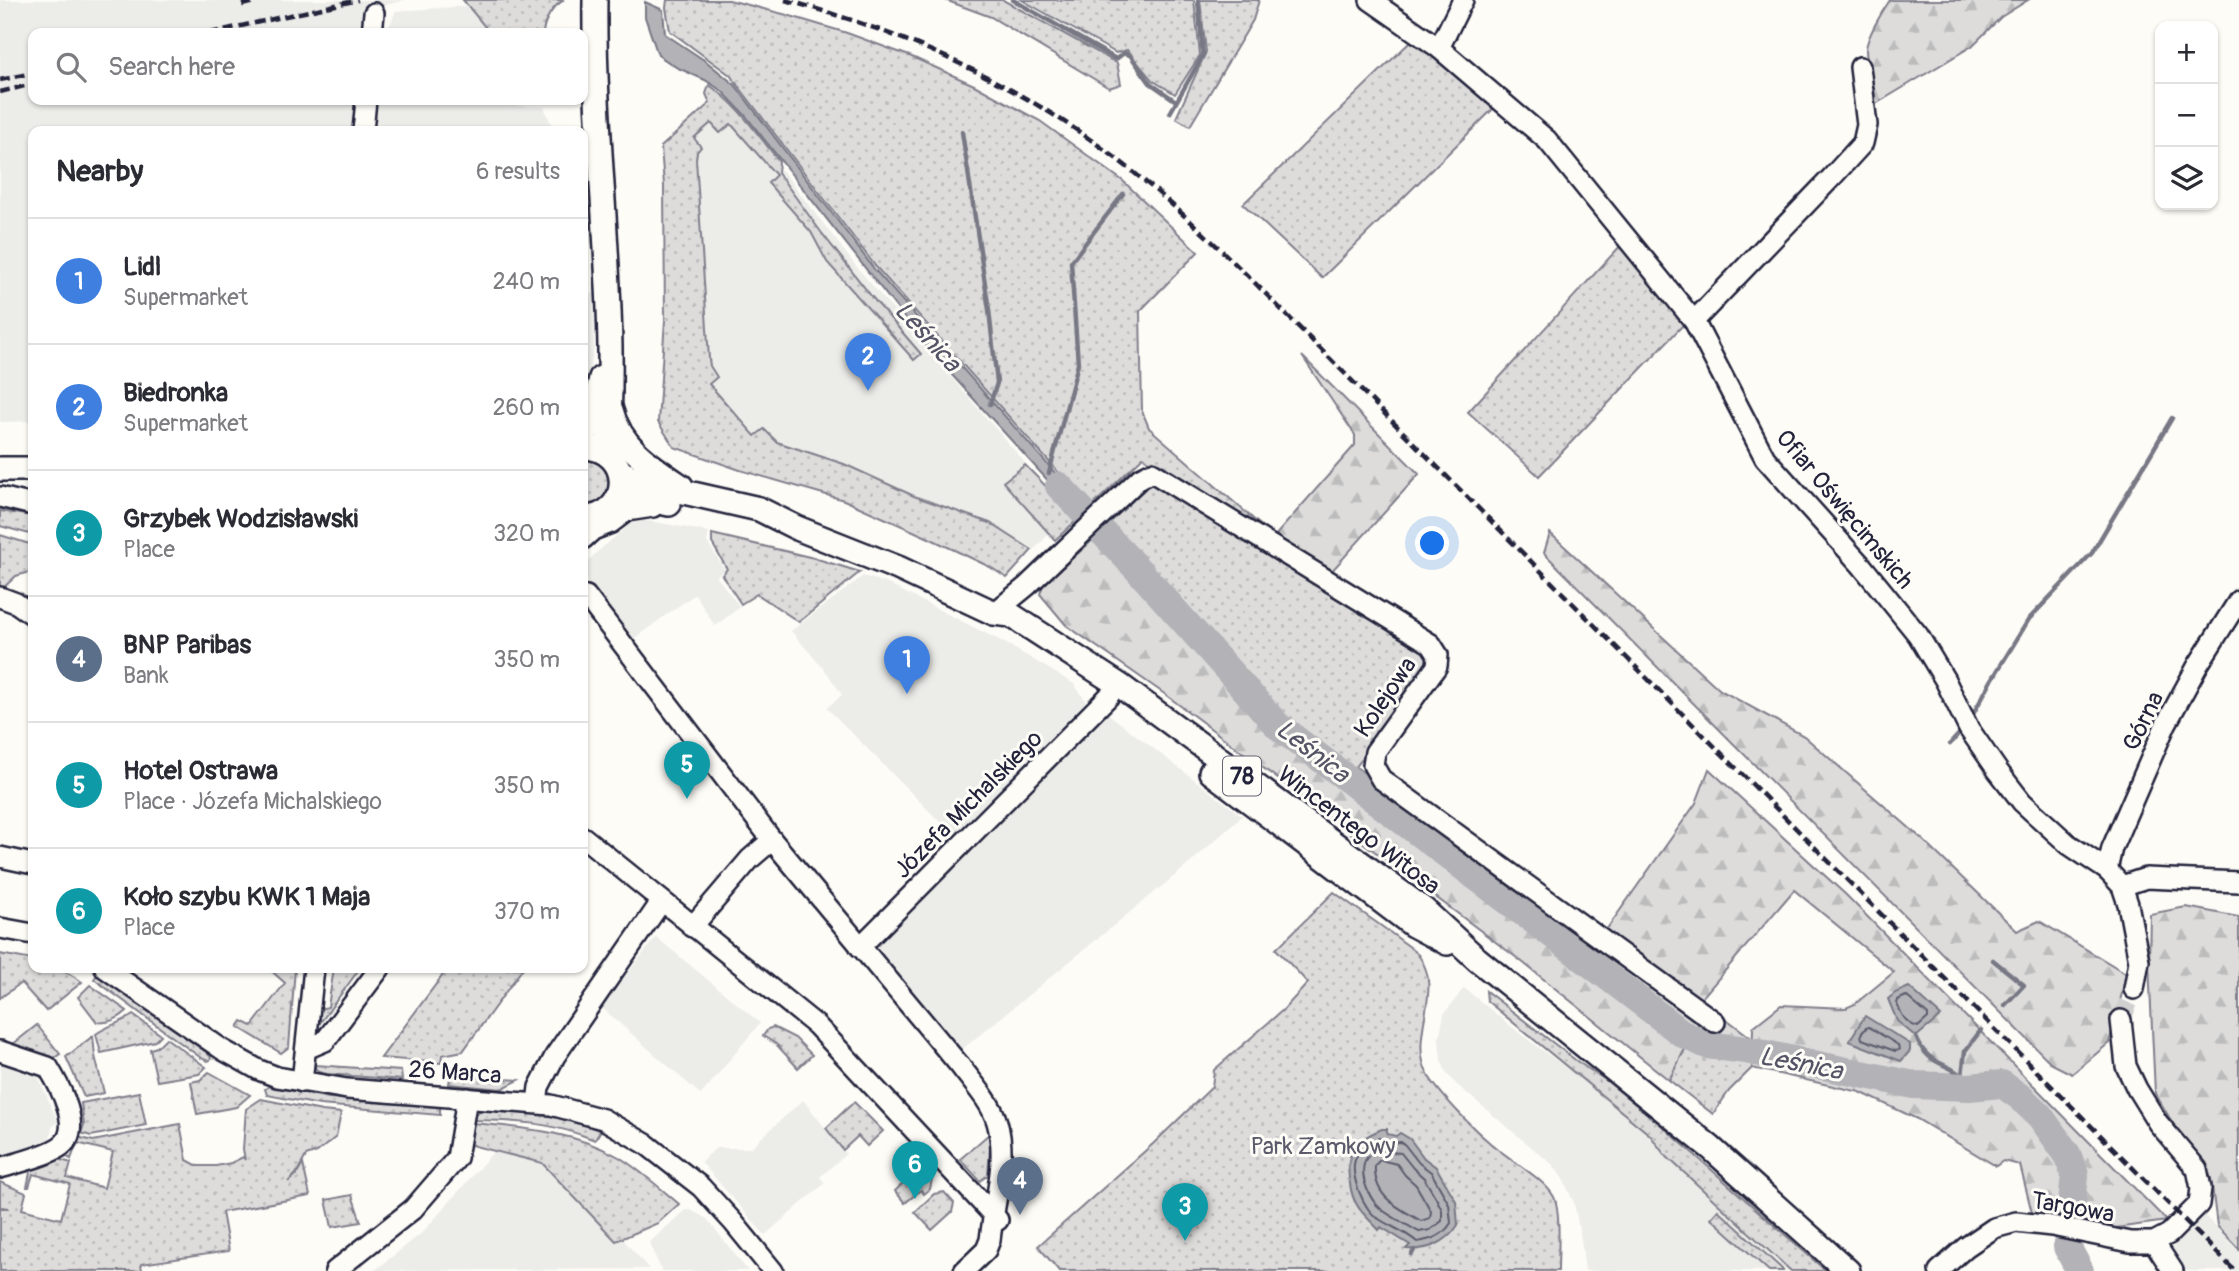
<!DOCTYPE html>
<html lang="en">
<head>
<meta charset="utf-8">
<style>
	:root { --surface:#fff; --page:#f2f2f3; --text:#2b2b33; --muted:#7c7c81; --line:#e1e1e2; --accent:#22223b }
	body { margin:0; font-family:Pangolin,sans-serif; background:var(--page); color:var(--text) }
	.controls { position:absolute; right:21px; top:21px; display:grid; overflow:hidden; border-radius:14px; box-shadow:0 2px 5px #0004 }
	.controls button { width:63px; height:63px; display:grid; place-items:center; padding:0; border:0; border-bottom:2px solid var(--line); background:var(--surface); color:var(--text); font:35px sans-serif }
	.you { position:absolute; left:1433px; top:544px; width:24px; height:24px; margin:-18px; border:5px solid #fff; border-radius:50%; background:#1a73e8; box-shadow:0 0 0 10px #1a73e833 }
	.badge { display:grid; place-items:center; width:46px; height:46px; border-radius:50%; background:var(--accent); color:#fff; font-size:23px; font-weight:700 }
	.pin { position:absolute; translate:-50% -58px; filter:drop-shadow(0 2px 4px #0008) }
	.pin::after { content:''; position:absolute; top:37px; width:24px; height:21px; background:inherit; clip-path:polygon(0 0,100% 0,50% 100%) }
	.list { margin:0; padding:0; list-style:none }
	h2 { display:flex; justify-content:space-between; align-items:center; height:91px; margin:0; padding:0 28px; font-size:30px }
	h2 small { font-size:23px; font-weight:400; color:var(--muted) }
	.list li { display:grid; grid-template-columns:46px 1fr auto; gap:21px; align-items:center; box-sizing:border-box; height:126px; padding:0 28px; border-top:2px solid var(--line) }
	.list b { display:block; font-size:26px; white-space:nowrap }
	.list p { margin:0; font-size:23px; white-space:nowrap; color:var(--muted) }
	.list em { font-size:23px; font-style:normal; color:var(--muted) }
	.icon { flex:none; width:38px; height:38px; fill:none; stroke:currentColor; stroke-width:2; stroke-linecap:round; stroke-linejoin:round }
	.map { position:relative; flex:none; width:2239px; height:1271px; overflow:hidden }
	.search { position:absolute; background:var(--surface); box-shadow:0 2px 5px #0004; left:28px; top:28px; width:560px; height:77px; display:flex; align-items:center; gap:18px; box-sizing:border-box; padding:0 24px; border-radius:14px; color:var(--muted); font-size:26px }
	.panel { position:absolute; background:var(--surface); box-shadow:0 2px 5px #0004; left:28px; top:126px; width:560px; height:847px; border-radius:14px }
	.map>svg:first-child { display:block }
	.built { fill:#ecece9 }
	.green { fill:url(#green-dots); stroke:#807f8b; stroke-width:2 }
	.forest { fill:url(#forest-firs); stroke:#807f8b; stroke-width:2 }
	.water { fill:#b2b2b7; stroke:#787885; stroke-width:2 }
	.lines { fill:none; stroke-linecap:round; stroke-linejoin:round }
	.shore { stroke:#5c5c6d; stroke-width:2 }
	.stream { stroke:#787885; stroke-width:4.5 }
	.river { stroke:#b2b2b7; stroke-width:28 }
	.minor-tunnel { stroke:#d1d0d1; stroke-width:19; stroke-dasharray:19 10; stroke-linecap:butt }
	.minor-casing { stroke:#22223b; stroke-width:24 }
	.major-casing { stroke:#22223b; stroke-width:28 }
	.minor { stroke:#fdfcf7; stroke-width:19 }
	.major { stroke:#fdfcf7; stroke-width:23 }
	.rail { stroke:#22223b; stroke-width:4.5; stroke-dasharray:10 5; stroke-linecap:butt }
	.labels { text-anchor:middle; stroke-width:6; stroke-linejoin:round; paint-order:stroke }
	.shield { fill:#fdfcf7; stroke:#646373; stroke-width:2 }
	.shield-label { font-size:23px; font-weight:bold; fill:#22223b }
	.street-label { font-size:24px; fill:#22223b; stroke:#fdfcf7 }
	.park-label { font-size:24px; fill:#5a5a6b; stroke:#fdfcf7 }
	.water-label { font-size:26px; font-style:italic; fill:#545466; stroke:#fdfcf7 }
</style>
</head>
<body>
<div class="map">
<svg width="2239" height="1271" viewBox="0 0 2239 1271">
	<defs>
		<pattern id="green-dots" width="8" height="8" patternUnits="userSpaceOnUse" patternTransform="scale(1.75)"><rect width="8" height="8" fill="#dddcdb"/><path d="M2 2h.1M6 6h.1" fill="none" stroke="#bdbcbd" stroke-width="1.8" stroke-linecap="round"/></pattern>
		<pattern id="forest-firs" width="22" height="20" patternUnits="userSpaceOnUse" patternTransform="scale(1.75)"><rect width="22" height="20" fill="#dddcdb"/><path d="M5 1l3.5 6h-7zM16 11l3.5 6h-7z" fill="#bdbcbd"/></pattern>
	</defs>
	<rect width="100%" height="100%" fill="#fdfcf7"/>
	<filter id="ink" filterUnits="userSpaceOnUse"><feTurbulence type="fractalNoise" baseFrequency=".0143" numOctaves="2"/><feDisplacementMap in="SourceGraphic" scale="14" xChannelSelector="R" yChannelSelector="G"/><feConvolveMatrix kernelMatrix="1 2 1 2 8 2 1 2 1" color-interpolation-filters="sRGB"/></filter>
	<g filter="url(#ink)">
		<!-- built -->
		<g class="built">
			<path d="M0,0H406L364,10L362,33H33V100H359L357,131H33V421L0,422Z"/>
			<path d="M470,6L490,33H386L396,11Z"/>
			<path d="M709,85L724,95L738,110L779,161L778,172L782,170L856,266L928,351L1069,513L1007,578L990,567L929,538L844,500L740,470L674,447L668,439L658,422L665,320L664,185L661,147L710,103L706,94Z"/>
			<path d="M378,100L544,107L554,131H376Z"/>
			<path d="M595,293L594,348L589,375L583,387V296Z"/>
			<path d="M644,520L709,532L707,542L725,570L716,576L740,607L715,626L695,594L632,640L583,578V568L596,553L634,521Z"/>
			<path d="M863,576L884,582L1005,643L1074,684L1086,701L954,836L827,708L842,695L828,674L791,631Z"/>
			<path d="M1107,713L1242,816L1189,864L960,1051L872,945L1048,774Z"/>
			<path d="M656,937L760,1023L701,1095L601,1007Z"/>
			<path d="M1464,988L1523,1036L1695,1163L1810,1271H1585L1581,1238L1574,1203L1563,1179L1553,1165L1457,1085L1447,1074L1441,1060L1439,1039L1444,1014Z"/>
			<path d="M2,1057L34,1067L58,1122L52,1127L50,1139L45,1148L0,1161V1074Z"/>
			<path d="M803,1100L846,1154L820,1177L825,1183L765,1235L701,1162L716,1148H750Z"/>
			<path d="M495,1150L542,1156L614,1229L649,1269L374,1271L423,1232Z"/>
			<path d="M685,1210H691L707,1219L748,1271H662L649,1243Z"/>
			<path d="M2202,1213L2239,1251V1271H2181L2174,1258L2173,1243Z"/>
		</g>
		<!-- green -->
		<g class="green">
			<path d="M463,0H564C553,6 544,20 543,33H490Z"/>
			<path d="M667,0H729L787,15L847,33L912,57L974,85L1040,121L1123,181L1198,252L1140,311L1142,411L1149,428L1274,537L1143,457L1090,508L876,267L730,75L670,31L666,8Z"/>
			<path d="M945,0H1003L1117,63L1121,84L1109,88L991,17Z"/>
			<path d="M1022,0H1194L1200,55L1175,94L1152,80L1127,50L1116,53Z"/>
			<path d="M1200,0H1259L1253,20L1190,126L1176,118L1206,52Z"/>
			<path d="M1414,38L1495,107L1322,278L1243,204Z"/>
			<path d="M709,85C738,104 757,134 779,161L778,173L821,232L872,297L921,354L914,360L827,262L811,232L768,183L776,175L731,124L720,133L711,123L694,138L701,147L697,152L696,159L709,359L710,366L717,377L709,384L755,436L764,429L777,442L844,464L914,496L990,523L1032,550L1007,578L990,567L929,538L844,500L740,470L674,447L658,422L665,320L664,185L661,147L710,103L706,94Z"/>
			<path d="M1622,244L1685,323L1539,476L1468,412Z"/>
			<path d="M583,454L595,455L614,475L606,502L583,510Z"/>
			<path d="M1025,465L1078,519L1055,540L1003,482Z"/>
			<path d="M1159,482L1423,648L1427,658L1426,668L1356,767L1716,1031L1725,1018L1754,1040V1046L1709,1042L1688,1030L1506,891L1290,729L1216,648L1149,569L1107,525L1151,483Z"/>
			<path d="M0,511L33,516V535L0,526Z"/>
			<path d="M712,534L814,558L860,572L799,622L757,594L741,604L722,575L727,569L712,543Z"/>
			<path d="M0,535L33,545V571L16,576L0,591Z"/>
			<path d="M1334,892C1355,908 1378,923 1399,939C1405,944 1415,949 1419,956C1445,992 1407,1036 1428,1075C1438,1092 1473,1129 1489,1142C1505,1157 1544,1178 1554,1197C1561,1211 1558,1254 1558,1271H1059L1038,1246L1154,1143L1212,1087L1214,1070L1284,1009L1308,983L1276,949Z"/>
			<path d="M0,954L33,960V968C55,968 65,969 82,982L46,1011L21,983L0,998Z"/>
			<path d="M268,968H295L289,1047L281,1053L238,1027L242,1021L252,1026L285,983Z"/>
			<path d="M334,968H360L320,1023V1009L328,1007Z"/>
			<path d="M448,968H523L463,1051L442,1055L441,1063L381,1058Z"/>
			<path d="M97,975L206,1052L211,1057L210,1060L208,1061L201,1058L94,979Z"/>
			<path d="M90,985L127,1011C120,1018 108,1024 97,1022L78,997Z"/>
			<path d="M1486,991L1578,1062L1607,1081L1661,1125L1826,1271H1791L1664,1154L1650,1135L1487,1001Z"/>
			<path d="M133,1015L161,1035L155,1041L101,1053L96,1034C108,1025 121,1023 133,1015Z"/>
			<path d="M37,1025L60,1054L50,1061L8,1048Z"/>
			<path d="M773,1027L795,1038L812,1055L798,1068L776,1044L763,1036L768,1029Z"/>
			<path d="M93,1036L95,1056L104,1093L84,1097L66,1057Z"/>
			<path d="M166,1038L206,1067L199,1074L157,1081L150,1049L157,1047Z"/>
			<path d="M1688,1043L1707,1051L1753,1056L1752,1068L1729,1091L1713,1114L1669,1080Z"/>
			<path d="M315,1065L401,1071L402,1080L327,1074L319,1072L315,1068Z"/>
			<path d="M209,1072L250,1095L236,1107L197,1114L191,1082L200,1080Z"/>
			<path d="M453,1075L519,1080L501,1089L449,1084L450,1078Z"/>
			<path d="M270,1086L329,1098L440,1107V1115L320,1105L267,1095L265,1089Z"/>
			<path d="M139,1092L146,1125L91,1136L81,1133L84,1125L81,1103Z"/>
			<path d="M261,1099L322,1111L341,1113L336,1137L317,1152L306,1156L296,1174L288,1182L297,1174L303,1164L310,1196L222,1212L229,1251L141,1264L142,1271H0V1208H9L0,1207V1182L26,1193L22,1209L61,1219L70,1184L33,1174L29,1187H27L31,1168L58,1159L71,1163L67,1178L104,1188L113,1152L77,1143L71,1159L63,1155L77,1137L93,1141L180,1124L187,1160L198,1166H216L231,1163L243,1157L245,1160L243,1149L246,1109Z"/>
			<path d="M854,1102L883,1131L867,1146L858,1136L843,1150L826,1128Z"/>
			<path d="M481,1110L560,1116L601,1130L595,1140C550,1122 520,1121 472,1120L474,1115Z"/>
			<path d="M472,1123C523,1128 573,1131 619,1157C640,1170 660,1188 679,1204L658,1223L616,1241L542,1163L467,1144Z"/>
			<path d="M989,1134L990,1147L988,1175L980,1181L960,1159Z"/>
			<path d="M920,1167L932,1179L930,1189L924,1194L921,1190L905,1203L895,1191Z"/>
			<path d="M944,1192L954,1203L952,1212L932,1230L915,1212L934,1194Z"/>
			<path d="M352,1195L361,1222L332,1227L326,1200Z"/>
			<path d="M1718,1210L1782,1269L1783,1271H1769L1711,1218Z"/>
		</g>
		<!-- forest -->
		<g class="forest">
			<path d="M1890,0H2028L2001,17L1972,46L1874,105C1878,86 1866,69 1866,50C1866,38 1883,10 1890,0Z"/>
			<path d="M1302,356L1419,474L1330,573L1274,537L1355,445V435Z"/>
			<path d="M1550,533L1720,690L1804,736L1921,838L2017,931L2039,921L2127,974L2109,1043L2072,1074L2052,1064L1544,553Z"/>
			<path d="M1095,538L1137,579L1281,740L1680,1039L1688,1043L1669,1080L1521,961L1166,695L1066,625L1040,594L1043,585Z"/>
			<path d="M1709,769L1846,895L2167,1221L2101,1230L2033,1217L2020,1165L2003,1161L1996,1166L1917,1119L1860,1092L1752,1068L1753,1027L1781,1005L1846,1008L1855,1004L1894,972L1794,890L1701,999L1604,933L1696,803Z"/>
			<path d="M2186,907L2239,917V1249L2217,1226L2211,1178L2169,1117L2155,1093L2149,964L2150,914Z"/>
		</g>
		<!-- water -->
		<g class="water">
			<path d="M645,2L663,10L665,34L707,62L735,85L875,270L1089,511L1081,517L932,353L745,115L722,91L705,80L676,67L658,55L645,17Z"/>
			<path d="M1909,987L1941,1016L1916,1037L1897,1021L1888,999L1895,993Z"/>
			<path d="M1865,1016L1910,1044V1051L1901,1061L1849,1041Z"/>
			<path d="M1382,1129H1387V1134L1396,1136L1400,1133L1410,1139L1424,1158L1436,1167L1456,1201L1458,1225C1447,1243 1427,1251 1406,1249L1410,1245L1381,1227L1379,1230C1372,1222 1362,1214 1357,1205C1353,1199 1351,1191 1350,1184C1344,1154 1354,1140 1382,1129Z"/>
		</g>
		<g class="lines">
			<!-- shore -->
			<g class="shore">
				<path d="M1906,996L1928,1015V1018L1918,1027C1906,1024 1901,1014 1897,1004L1898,1000Z"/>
				<path d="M1869,1027L1898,1045L1899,1050L1895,1051L1862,1039L1861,1034L1866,1028Z"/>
				<path d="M1379,1138L1390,1143L1401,1142L1405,1145L1419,1163L1431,1172L1449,1204L1451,1223C1443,1236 1431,1240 1417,1242C1406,1232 1391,1227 1379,1219C1364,1211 1350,1176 1355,1160C1358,1150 1370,1142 1379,1138Z"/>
				<path d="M1378,1148L1390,1152L1401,1153L1413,1168L1424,1178L1436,1198L1442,1210V1221L1430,1230L1419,1232C1408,1225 1391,1217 1381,1209C1370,1200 1360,1179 1364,1164C1365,1157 1372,1152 1378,1148Z"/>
				<path d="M1380,1160L1397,1164L1405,1175L1416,1185L1431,1211L1430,1218L1421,1221C1397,1207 1373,1197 1375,1165Z"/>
			</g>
			<!-- stream -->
			<g class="stream">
				<path d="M1013,0L1116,59L1124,53L1130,55L1150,83L1176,101"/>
				<path d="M1170,113L1203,55L1198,0"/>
				<path d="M962,132L989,310L997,383L990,404"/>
				<path d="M1049,473L1078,364L1071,262L1123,194"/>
				<path d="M1972,716L1990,683L2029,619L2092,553L2172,418"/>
				<path d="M1950,744L1960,733"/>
				<path d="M1993,960L2024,985L2005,1005"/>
				<path d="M1916,1037C1930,1072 1954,1058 1969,1087"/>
				<path d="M1962,1075L1965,1051L1981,1030"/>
				<path d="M1412,1254L1414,1250"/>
			</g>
			<!-- river -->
			<path class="river" d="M1059,486L1141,573L1278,726L1683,1034L1707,1045L1746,1050L1914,1085L1969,1087L2002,1084L2020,1097L2040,1116L2067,1154L2075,1175L2067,1247L2080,1271"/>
			<!-- minor-tunnel -->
			<path class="minor-tunnel" d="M2121,1020L2134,989"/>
			<!-- minor casing -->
			<g class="minor-casing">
				<g id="minor">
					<path d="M1370,0L1439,48L1547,140L1694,321L1765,458L1862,566L1918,635L1945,680L1969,729L1998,771L2022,802L2068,844L2107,870L2122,886L2128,904L2139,961L2134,989"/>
					<path d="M372,33L374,13"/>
					<path d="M1439,48L1463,0"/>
					<path d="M363,131L366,100"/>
					<path d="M1694,321L1832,177L1863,143L1867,125L1860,67"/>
					<path d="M0,497L33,505"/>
					<path d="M583,539L593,530L611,523L627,511L653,507"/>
					<path d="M586,596L772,840L961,1067C973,1083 991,1102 997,1122C1008,1160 994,1202 990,1240L986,1250L964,1271"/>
					<path d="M0,597L16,603L33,615"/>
					<path d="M994,613L1027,586L1140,478L1152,472L1431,644L1438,655L1437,666L1375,752L1373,765L1381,779L1715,1022"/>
					<path d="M583,837L816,1025L998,1220"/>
					<path d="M0,857L33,864"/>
					<path d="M2107,870L2112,848L2166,724L2198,665L2239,600"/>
					<path d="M2122,886L2146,878L2239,882"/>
					<path d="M692,927L750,859L772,840"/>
					<path d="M0,928L33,934"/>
					<path d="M860,947L1109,696"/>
					<path d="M105,968L223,1050L259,1070L277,1077L347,1089L551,1105L603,1119L646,1144L701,1187L733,1222L773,1271"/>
					<path d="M306,1049L325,1041L380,968"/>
					<path d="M0,1051L48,1067C59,1085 84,1129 61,1146C47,1156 17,1163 0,1168"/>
					<path d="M302,1082L314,968"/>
					<path d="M537,1103L539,1087L555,1056L661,902"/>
					<path d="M2154,1242L2173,1271"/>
					<path d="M335,1271L413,1209L457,1158L467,1098"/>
					<path d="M1939,1271L1966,1247L1994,1228L2016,1222L2052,1226L2130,1242H2154L2169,1234L2199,1204L2201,1188L2197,1169L2158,1123L2137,1089L2126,1066L2121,1020"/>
				</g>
			</g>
			<!-- major casing -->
			<g class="major-casing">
				<g id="major">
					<path d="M595,0C593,151 619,303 607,454"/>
					<path d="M611,410C620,447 651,466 681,486"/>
					<path d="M583,442L595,404L601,378"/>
					<path d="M583,447C635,448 633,518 583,518"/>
					<path d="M0,469H33"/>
					<path d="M620,472L644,483L759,509L797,528L898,568L994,613L1011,615L1122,687L1423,909L1477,959L1711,1148L1848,1271"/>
					<path d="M617,500L646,499L669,504"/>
					<path d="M1211,772L1413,925L1447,943"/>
				</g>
			</g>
			<!-- minor -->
			<use href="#minor" class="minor"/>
			<!-- major -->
			<use href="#major" class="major"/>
			<!-- rail -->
			<g class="rail">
				<path d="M785,0C897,30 1004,77 1098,145C1155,186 1205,234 1255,283L2235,1271"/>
				<path d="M242,5L261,0"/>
				<path d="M210,33L358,0"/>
				<path d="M0,80L33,73"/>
				<path d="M0,92L33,84"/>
			</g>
		</g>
	</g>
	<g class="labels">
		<!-- shield labels -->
		<rect class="shield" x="1223" y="756.5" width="38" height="39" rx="5"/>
		<g class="shield-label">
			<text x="1242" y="784">78</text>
		</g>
		<!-- street labels -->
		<g class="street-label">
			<text transform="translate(1845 509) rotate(50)" y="8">Ofiar Oświęcimskich</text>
			<text transform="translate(1385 697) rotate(-56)" y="8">Kolejowa</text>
			<text transform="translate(2143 721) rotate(-64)" y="8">Górna</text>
			<text transform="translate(968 804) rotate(-45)" y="8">Józefa Michalskiego</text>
			<text transform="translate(1359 830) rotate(37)" y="8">Wincentego Witosa</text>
			<text transform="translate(455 1072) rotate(4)" y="8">26 Marca</text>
			<text transform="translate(2073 1207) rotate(10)" y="8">Targowa</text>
		</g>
		<!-- park labels -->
		<g class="park-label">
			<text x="1323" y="1154">Park Zamkowy</text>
		</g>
		<!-- water labels -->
		<g class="water-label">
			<text transform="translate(928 336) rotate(48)" y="9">Leśnica</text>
			<text transform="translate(1313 751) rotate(38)" y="9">Leśnica</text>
			<text transform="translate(1801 1063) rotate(11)" y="9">Leśnica</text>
		</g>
	</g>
</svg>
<div class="controls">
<button>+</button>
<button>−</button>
<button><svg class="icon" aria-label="layers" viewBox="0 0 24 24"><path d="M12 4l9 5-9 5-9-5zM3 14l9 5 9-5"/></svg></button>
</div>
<div class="you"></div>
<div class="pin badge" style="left:907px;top:694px;background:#3f7fe0">1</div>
<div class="pin badge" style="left:868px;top:391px;background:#3f7fe0">2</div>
<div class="pin badge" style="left:1185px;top:1241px;background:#0f9aa8">3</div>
<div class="pin badge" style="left:1020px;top:1215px;background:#5c6f8a">4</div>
<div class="pin badge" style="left:687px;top:799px;background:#0f9aa8">5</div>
<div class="pin badge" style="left:915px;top:1199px;background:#0f9aa8">6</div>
<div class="search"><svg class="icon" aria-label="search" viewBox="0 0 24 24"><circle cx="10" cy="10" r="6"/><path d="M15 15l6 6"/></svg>Search here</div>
<section class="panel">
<h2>Nearby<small>6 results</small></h2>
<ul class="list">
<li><span class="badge" style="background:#3f7fe0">1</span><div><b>Lidl</b><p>Supermarket</p></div><em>240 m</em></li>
<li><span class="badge" style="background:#3f7fe0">2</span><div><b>Biedronka</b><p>Supermarket</p></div><em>260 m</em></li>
<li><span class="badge" style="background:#0f9aa8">3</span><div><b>Grzybek Wodzisławski</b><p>Place</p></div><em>320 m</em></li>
<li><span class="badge" style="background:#5c6f8a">4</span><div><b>BNP Paribas</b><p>Bank</p></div><em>350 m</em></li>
<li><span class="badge" style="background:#0f9aa8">5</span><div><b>Hotel Ostrawa</b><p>Place · Józefa Michalskiego</p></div><em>350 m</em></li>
<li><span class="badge" style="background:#0f9aa8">6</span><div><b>Koło szybu KWK 1 Maja</b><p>Place</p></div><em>370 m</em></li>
</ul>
</section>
</div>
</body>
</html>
